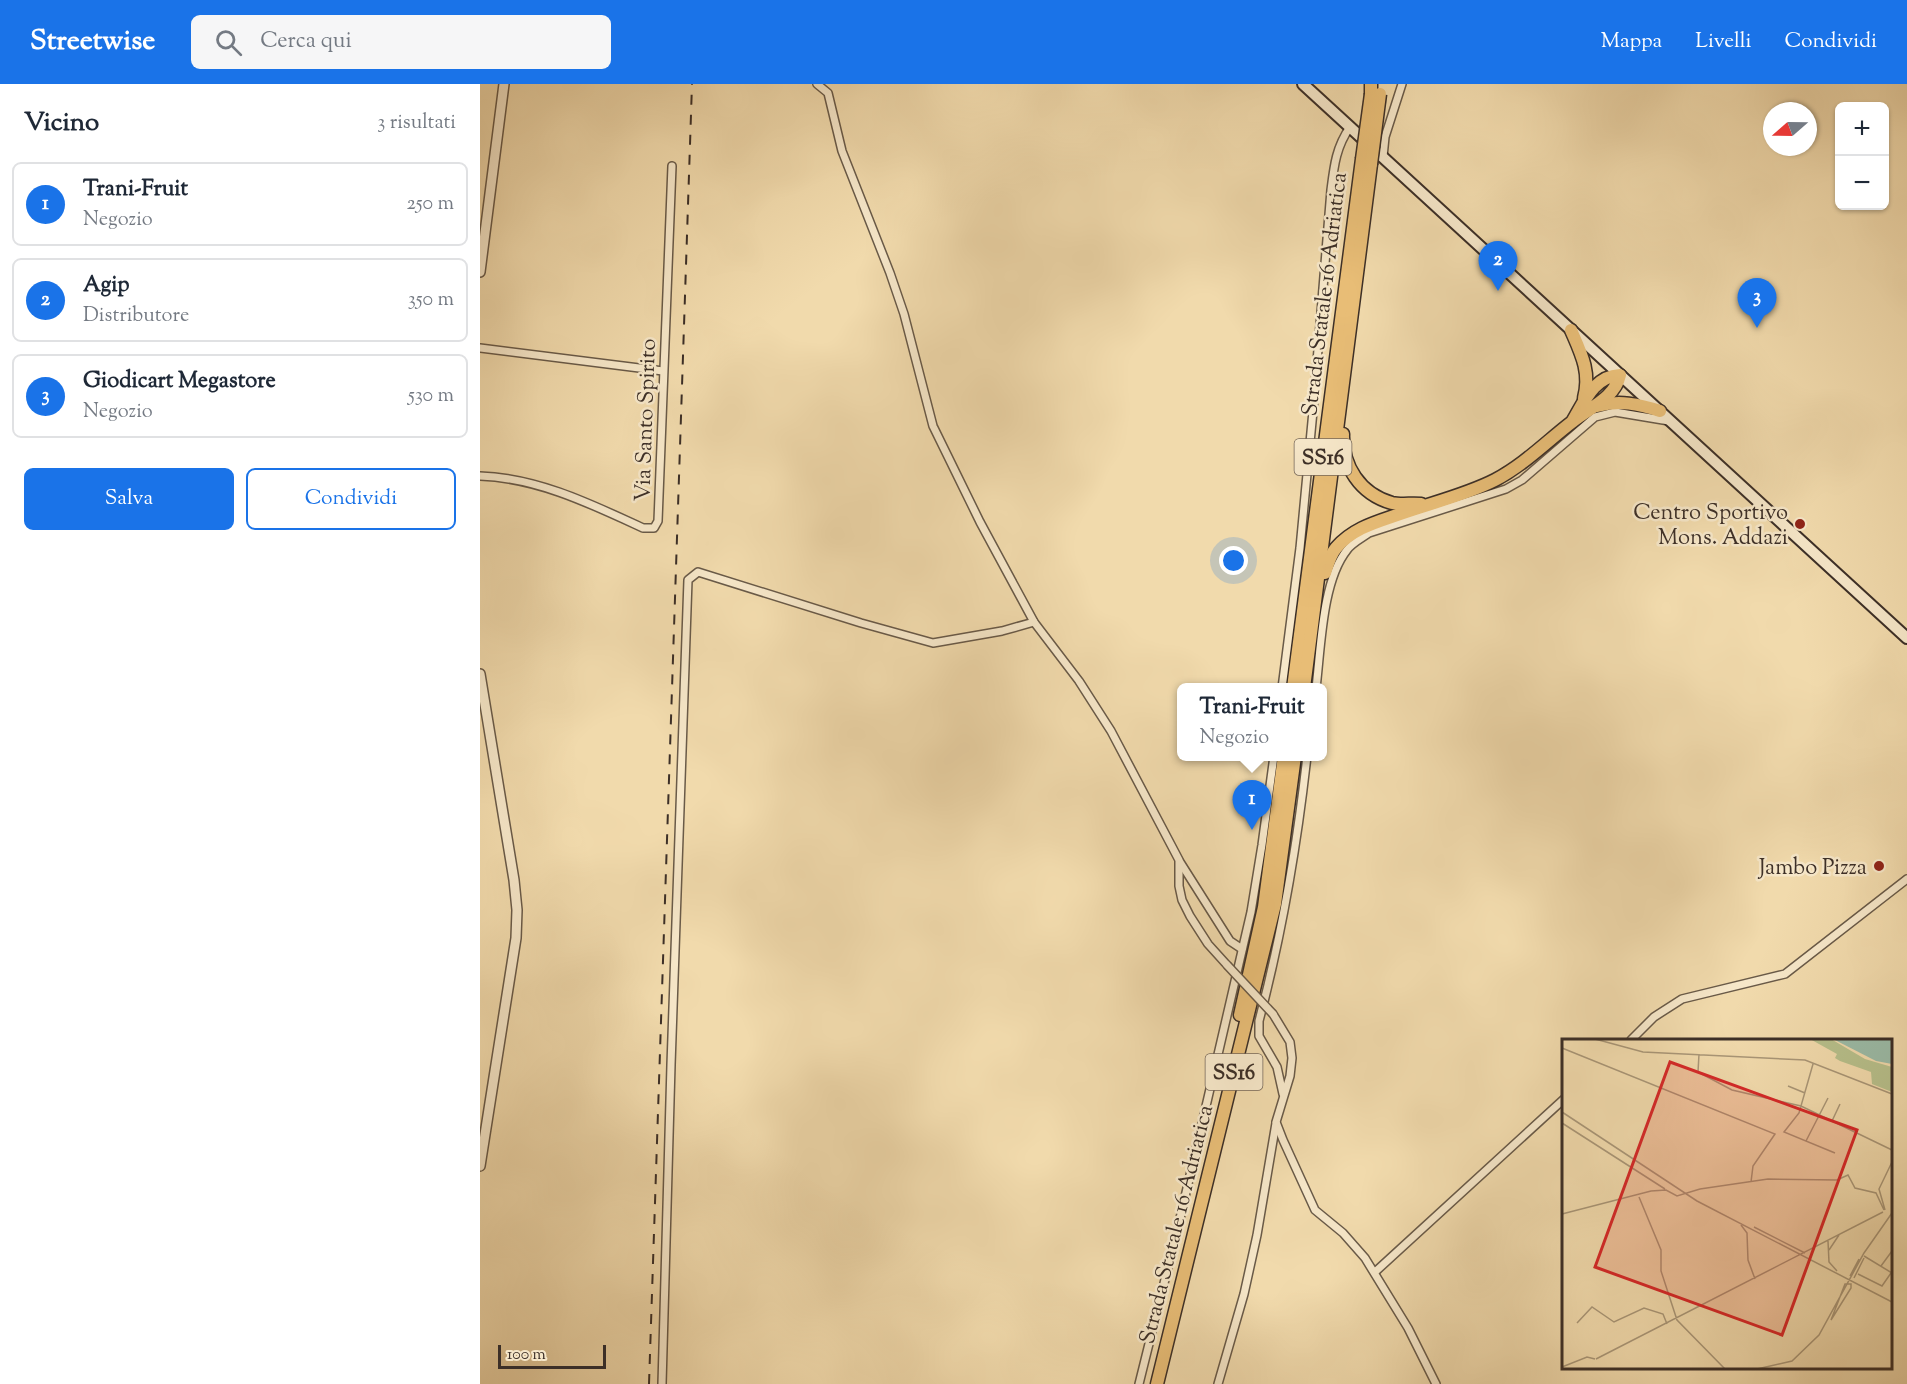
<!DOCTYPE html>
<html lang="it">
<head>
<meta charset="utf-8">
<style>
	:root { --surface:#fff; --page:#f6f6f7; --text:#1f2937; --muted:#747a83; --line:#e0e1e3; --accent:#1a73e8 }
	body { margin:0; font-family:"Sorts Mill Goudy",serif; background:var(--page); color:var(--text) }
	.controls { position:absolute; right:18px; top:18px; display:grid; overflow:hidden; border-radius:9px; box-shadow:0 2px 4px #0004 }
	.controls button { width:54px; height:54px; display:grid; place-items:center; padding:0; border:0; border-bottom:2px solid var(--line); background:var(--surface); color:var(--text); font:30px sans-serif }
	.compass { position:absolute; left:1283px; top:18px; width:54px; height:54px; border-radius:50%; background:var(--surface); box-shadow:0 2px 4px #0004; rotate:250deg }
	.scale { position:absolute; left:18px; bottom:15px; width:108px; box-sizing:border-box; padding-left:6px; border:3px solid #3c2f27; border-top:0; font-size:16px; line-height:21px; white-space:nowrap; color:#3c2f27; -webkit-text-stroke:4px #f6e7c9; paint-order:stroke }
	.you { position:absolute; left:754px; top:477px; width:21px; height:21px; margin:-15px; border:4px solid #fff; border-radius:50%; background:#1a73e8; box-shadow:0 0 0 9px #1a73e833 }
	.badge { display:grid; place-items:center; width:39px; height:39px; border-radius:50%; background:var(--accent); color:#fff; font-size:20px; font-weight:700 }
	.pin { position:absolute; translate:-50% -50px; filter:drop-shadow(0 2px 3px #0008) }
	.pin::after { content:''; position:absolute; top:32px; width:21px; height:18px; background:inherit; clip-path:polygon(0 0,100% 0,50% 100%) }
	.popup { position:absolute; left:697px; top:599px; width:150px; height:78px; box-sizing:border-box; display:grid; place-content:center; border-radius:9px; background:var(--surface); filter:drop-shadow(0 2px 4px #0005); font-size:20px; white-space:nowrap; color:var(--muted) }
	.popup b { font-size:22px; color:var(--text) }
	.popup::after { content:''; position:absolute; left:50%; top:100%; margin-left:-12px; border:12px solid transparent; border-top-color:var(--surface) }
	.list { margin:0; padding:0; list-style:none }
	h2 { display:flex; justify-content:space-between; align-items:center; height:78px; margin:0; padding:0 24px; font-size:26px }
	h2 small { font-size:20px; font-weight:400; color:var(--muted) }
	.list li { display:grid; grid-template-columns:39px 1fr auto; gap:18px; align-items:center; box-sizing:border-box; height:84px; margin:0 12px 12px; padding:0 12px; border:2px solid var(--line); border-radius:9px }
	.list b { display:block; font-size:22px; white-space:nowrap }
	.list p { margin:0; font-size:20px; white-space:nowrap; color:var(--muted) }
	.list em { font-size:20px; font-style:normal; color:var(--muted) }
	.actions { display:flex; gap:12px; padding:18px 24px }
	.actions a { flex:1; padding:14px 0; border:2px solid var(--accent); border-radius:9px; text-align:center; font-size:21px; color:var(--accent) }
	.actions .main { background:var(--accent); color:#fff }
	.icon { flex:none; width:33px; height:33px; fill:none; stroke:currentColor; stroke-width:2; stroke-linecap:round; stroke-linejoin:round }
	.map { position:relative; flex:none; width:1427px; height:1300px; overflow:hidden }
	header { display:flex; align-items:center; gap:36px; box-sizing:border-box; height:84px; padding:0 30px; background:var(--accent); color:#fff }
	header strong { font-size:28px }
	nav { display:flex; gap:33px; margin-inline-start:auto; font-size:21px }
	.search { width:420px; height:54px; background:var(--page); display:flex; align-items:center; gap:15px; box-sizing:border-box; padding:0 21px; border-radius:9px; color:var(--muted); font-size:22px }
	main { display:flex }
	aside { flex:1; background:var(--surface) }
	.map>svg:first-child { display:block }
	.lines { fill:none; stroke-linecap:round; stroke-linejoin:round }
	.minor-casing { stroke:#695a48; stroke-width:10 }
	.tertiary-casing { stroke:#695a48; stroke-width:12 }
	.secondary-casing { stroke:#3c2f27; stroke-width:14 }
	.trunk-casing { stroke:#3c2f27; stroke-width:15 }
	.minor { stroke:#f6e7c9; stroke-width:7 }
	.tertiary { stroke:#f6e7c9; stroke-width:9 }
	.secondary { stroke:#f6e7c9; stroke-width:10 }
	.trunk { stroke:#e8bd76; stroke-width:12 }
	.rail { stroke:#3c2f27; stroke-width:2; stroke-dasharray:10 10; stroke-linecap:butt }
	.minor-bridge-casing { stroke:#695a48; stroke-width:10; stroke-linecap:butt }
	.trunk-bridge-casing { stroke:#3c2f27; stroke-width:15; stroke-linecap:butt }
	.minor-bridge { stroke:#f6e7c9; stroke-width:7 }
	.trunk-bridge { stroke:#e8bd76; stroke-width:12 }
	.poi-dot { fill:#8f2418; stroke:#f6e7c9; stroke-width:2 }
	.labels { text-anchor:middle; stroke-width:5; stroke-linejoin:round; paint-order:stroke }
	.shield { fill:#f6e7c9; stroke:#746658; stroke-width:1.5 }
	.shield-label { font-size:21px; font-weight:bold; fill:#3c2f27 }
	.street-label { font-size:22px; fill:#3c2f27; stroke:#f6e7c9 }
	.poi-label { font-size:22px; fill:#3c2f27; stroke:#f6e7c9; text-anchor:end }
	.inset-road { fill:none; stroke:#a99677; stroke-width:1.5 }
	.view { fill:#d62828; fill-opacity:0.15; stroke:#d62828; stroke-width:3 }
	.inset-edge { fill:none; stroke:#3c2f27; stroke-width:3 }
</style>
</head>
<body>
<header>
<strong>Streetwise</strong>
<div class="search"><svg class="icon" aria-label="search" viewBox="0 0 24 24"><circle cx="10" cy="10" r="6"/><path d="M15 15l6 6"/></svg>Cerca qui</div>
<nav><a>Mappa</a><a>Livelli</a><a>Condividi</a></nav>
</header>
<main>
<aside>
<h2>Vicino<small>3 risultati</small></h2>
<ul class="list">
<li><span class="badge">1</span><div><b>Trani-Fruit</b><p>Negozio</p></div><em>250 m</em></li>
<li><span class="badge">2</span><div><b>Agip</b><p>Distributore</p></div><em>350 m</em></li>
<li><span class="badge">3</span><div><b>Giodicart Megastore</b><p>Negozio</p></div><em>530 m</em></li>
</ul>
<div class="actions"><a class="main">Salva</a><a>Condividi</a></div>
</aside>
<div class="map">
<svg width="1427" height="1300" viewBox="0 0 1427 1300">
	<rect width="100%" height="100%" fill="#f1daac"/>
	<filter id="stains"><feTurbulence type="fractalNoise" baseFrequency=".00333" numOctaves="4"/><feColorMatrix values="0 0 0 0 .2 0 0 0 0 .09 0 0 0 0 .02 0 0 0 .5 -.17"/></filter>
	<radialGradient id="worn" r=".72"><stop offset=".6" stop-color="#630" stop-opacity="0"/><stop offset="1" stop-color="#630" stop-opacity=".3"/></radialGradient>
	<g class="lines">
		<!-- minor casing -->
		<g class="minor-casing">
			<g id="minor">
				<path d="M337,0L348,9L362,67L410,189L424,230L453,342L500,438L554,538L599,597L631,647L699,776V802L702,816L710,832L728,860L747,881"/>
				<path d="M903,73L905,53L922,0"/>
				<path d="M0,264L183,287"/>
				<path d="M0,392C58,394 111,420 163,444H174L178,437L192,82"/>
				<path d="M802,604L820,464L833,327L851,106C854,82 856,63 870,43"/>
				<path d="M836,604C841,564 842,497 867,466C872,459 882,454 889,449L1026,405L1042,396L1115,333L1135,328L1189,337"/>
				<path d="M700,778L750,857L762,865"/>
				<path d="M793,930L810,958L812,974L810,992L796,1038L803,1056L835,1126L863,1149L885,1174L928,1244L956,1300"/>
				<path d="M1151,956L1174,933L1202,915L1305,890L1427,795"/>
				<path d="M803,1010L797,983L779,952V937C802,850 817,762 827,672"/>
				<path d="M895,1188L1084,1015"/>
				<path d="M182,1300L191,981L208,496L218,488L381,539L453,559L522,547L554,538"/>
				<path d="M659,1300L698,1143L771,828L782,761L794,672"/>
				<path d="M738,1300L764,1210L777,1151L796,1039"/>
			</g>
		</g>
		<!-- tertiary casing -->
		<g class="tertiary-casing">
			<g id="tertiary">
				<path d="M0,188L24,0"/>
				<path d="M0,590L34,796L37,826L36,854L0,1082"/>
			</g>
		</g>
		<!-- secondary casing -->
		<g class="secondary-casing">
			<path id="secondary" d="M823,0L1427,554"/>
		</g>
		<!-- trunk casing -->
		<g class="trunk-casing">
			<g id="trunk">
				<path d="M891,0V10"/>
				<path d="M1091,246C1101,269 1111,288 1104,314"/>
				<path d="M1117,322C1139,316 1159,320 1180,327"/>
				<path d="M863,350C862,382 880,410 912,419C921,421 932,419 941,420"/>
				<path d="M845,489C848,480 850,471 856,464C873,444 897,438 920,430C951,419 986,411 1015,396C1045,380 1066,358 1092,338C1109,324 1135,314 1140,291C1114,292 1104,318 1092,338"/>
				<path d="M813,604L882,75"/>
				<path d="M824,604L891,80"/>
				<path d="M760,931L784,823L804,672"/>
				<path d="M677,1300L795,820L815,672"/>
			</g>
		</g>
		<!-- minor -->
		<use href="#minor" class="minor"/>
		<!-- tertiary -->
		<use href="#tertiary" class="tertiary"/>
		<!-- secondary -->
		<use href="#secondary" class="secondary"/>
		<!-- trunk -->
		<use href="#trunk" class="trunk"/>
		<!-- rail -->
		<path class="rail" d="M169,1300L212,0"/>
		<!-- minor-bridge casing -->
		<g class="minor-bridge-casing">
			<path id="minor-bridge" d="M747,881L793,930"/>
		</g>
		<!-- trunk-bridge casing -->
		<g class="trunk-bridge-casing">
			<g id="trunk-bridge">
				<path d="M882,75L891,10"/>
				<path d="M891,80L900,10"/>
			</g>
		</g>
		<!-- minor-bridge -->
		<use href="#minor-bridge" class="minor-bridge"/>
		<!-- trunk-bridge -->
		<use href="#trunk-bridge" class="trunk-bridge"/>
	</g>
	<!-- markers -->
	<g class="poi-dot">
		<circle cx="1320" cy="440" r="6"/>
		<circle cx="1399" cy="782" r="6"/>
	</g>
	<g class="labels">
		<!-- shield labels -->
		<g class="shield">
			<rect x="814.5" y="355" width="57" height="36" rx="4.5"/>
			<rect x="725.5" y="970" width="57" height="36" rx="4.5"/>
		</g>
		<g class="shield-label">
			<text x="843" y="380">SS16</text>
			<text x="754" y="995">SS16</text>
		</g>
		<!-- street labels -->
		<g class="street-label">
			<text transform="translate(843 210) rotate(-83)" y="8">Strada Statale 16 Adriatica</text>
			<text transform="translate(164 336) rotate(-88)" y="8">Via Santo Spirito</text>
			<text transform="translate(695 1140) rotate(-76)" y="8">Strada Statale 16 Adriatica</text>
		</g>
		<!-- poi labels -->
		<g class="poi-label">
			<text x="1308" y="435">Centro Sportivo<tspan x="1308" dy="25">Mons. Addazi</tspan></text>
			<text x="1387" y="790">Jambo Pizza</text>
		</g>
	</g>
	<!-- overview -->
	<g transform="translate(1082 955)">
		<rect width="330" height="330" fill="#f1daac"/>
		<path d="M248,0H269L303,20L330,28V53L310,45L309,33L278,22L273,19L275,15Z" fill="#b7c08c"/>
		<path d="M271,0H330V25L314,22Z" fill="#9bbba7"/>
		<path class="inset-road" d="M33,0L81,13L243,21L330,55M0,9L213,95L191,127L189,143M137,15L136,33L170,51L239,67L330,111M251,25L237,74L222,93L273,114M226,47L243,54M0,73L135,162L330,263M270,82L278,65M0,84L103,150M244,102L266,59M77,158L99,211V232L115,281L163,330M323,171L317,150L330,123M0,175L89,152L104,151L115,157L138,150L206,140L275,141L286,136L293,149L314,154L322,171M179,186L185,194L186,221L193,240M192,188L243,214M266,202L267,223L275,232M267,211L277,196M302,217L330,234M319,227L330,212M296,235L320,247L329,234M288,237L297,220M292,239L302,219M283,245H289V249L269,281ZM15,284L30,268L52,283L82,269L101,275L105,285M34,320L321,173M0,328L25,318L33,320M195,330L230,322L257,296L302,214L330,174"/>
		<path class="view" d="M108,23L295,91L220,296L33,228Z"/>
		<rect width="330" height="330" class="inset-edge"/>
	</g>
	<rect width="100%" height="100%" filter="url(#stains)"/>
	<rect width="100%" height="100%" fill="url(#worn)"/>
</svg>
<div class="controls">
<button>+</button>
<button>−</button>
</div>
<svg class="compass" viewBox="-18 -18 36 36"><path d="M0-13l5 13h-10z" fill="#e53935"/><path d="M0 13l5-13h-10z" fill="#747a83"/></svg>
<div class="scale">100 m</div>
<div class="you"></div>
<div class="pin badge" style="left:772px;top:746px">1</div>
<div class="popup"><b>Trani-Fruit</b>Negozio</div>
<div class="pin badge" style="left:1018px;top:207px">2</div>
<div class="pin badge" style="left:1277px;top:244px">3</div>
</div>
</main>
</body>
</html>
